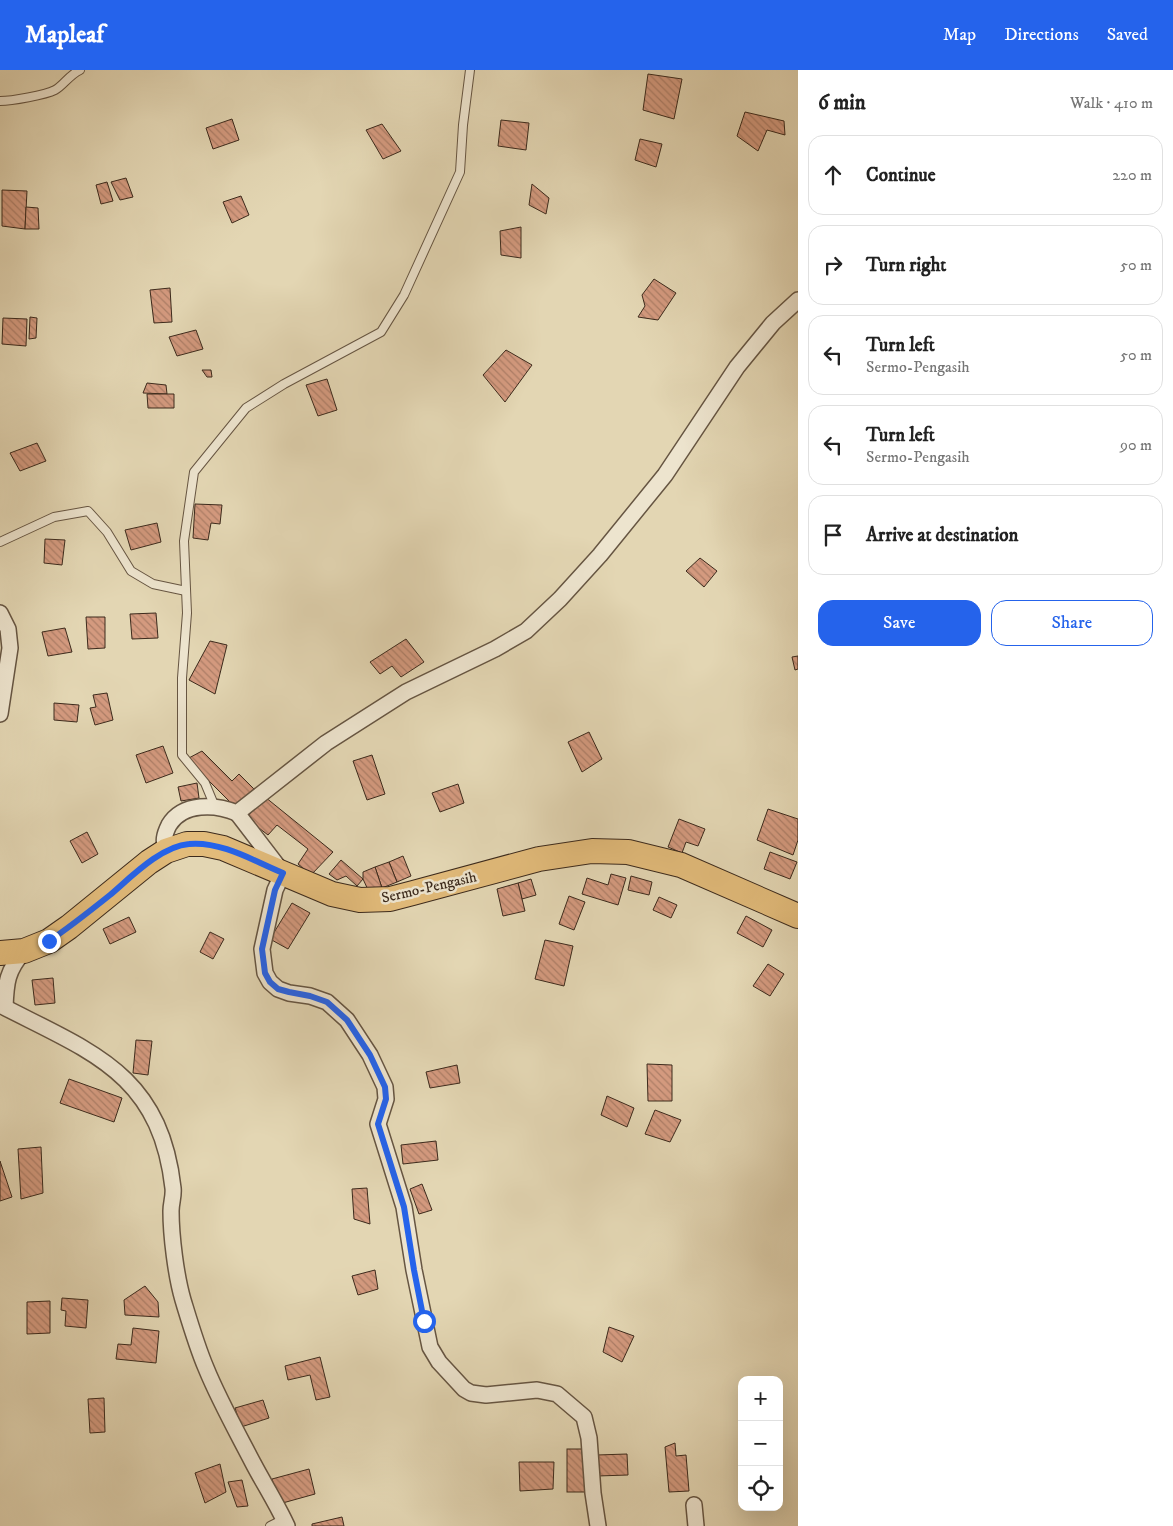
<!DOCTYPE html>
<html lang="en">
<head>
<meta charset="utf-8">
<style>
	:root { --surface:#fff; --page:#f2f2f2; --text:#222; --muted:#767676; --line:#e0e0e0; --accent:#2563eb }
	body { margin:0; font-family:"IM FELL DW Pica",serif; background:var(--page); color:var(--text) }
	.controls { position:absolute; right:15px; bottom:15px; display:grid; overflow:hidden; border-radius:10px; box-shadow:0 5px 20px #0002 }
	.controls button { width:45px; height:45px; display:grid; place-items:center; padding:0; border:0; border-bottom:1px solid var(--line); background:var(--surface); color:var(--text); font:25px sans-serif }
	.stop { position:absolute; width:15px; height:15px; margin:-11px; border:4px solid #2563eb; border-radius:50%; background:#fff }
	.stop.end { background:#2563eb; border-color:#fff; box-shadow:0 1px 5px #0008 }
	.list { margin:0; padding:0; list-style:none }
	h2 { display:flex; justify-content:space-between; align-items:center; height:65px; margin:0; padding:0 20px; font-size:21px }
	h2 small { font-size:16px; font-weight:400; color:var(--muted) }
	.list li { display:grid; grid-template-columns:32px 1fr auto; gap:15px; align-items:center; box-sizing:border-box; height:80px; margin:0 10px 10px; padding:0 10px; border:1px solid var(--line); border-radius:15px }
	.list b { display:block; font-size:19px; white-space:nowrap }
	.list p { margin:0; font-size:16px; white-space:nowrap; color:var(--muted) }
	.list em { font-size:16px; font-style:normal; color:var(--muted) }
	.actions { display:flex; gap:10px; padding:15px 20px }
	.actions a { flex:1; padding:11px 0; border:1px solid var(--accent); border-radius:15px; text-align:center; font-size:18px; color:var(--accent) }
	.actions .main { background:var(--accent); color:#fff }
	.icon { flex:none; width:28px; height:28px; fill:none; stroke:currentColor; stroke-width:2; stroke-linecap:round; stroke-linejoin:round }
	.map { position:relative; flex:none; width:798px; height:1456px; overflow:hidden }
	header { display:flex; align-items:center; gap:30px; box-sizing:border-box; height:70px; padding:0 25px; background:var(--accent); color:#fff }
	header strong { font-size:24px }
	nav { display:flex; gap:28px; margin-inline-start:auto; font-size:18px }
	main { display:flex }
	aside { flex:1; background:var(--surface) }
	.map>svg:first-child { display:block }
	.building { fill:url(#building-back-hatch); stroke:#3c2a1c }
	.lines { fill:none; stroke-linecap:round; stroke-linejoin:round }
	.lane-casing { stroke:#665542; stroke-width:10 }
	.street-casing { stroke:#665542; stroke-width:18 }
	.primary-casing { stroke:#3c2a1c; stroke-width:26 }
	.lane { stroke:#ede4ce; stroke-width:8 }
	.street { stroke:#ede4ce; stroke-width:15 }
	.primary { stroke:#e2bb7a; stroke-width:24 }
	.route { stroke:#2563eb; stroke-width:6 }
	.labels { text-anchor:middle; stroke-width:5; stroke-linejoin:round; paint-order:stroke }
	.street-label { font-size:15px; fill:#3c2a1c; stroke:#ede4ce }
</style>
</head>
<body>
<header>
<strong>Mapleaf</strong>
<nav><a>Map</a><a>Directions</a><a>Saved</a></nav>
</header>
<main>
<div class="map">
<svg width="798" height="1456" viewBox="0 0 798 1456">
	<defs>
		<pattern id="building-back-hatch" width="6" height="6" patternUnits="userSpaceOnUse" patternTransform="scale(1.25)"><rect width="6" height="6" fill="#d49a7f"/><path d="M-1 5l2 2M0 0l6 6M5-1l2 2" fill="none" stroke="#ad7e67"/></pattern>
	</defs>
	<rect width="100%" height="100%" fill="#e3d6b3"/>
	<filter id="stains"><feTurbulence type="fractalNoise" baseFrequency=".004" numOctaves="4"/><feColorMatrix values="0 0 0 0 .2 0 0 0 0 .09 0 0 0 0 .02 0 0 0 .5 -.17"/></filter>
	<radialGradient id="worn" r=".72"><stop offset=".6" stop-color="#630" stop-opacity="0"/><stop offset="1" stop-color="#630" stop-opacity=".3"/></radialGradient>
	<!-- building -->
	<g class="building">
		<path d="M648,4L682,9L674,49L643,40Z"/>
		<path d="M745,42L784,51L785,65L767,60L758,81L737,66Z"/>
		<path d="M232,49L239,70L213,79L206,58Z"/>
		<path d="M501,50L529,53L526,80L498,76Z"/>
		<path d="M382,54L401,81L383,89L366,60Z"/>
		<path d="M640,69L662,74L656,97L635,90Z"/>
		<path d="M126,108L133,127L120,130L111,112Z"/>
		<path d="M107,112L113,131L101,134L96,115Z"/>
		<path d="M532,114L549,128L546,144L529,135Z"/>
		<path d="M2,120L27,121L25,159L2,156Z"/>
		<path d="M241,126L249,145L232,153L223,132Z"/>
		<path d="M26,137L38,138L39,159H25Z"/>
		<path d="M521,157V188L501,185L500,161Z"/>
		<path d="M654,209L676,223L658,250L638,247L645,236L642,225Z"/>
		<path d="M170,218L172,252L154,253L150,220Z"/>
		<path d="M30,247L37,248L36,268L29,269Z"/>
		<path d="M3,248L27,249L26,276L2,274Z"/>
		<path d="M196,260L203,279L177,286L169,267Z"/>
		<path d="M506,280L532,295L505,332L483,305Z"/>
		<path d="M202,300H211L212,307H207Z"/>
		<path d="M327,309L337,340L318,346L306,315Z"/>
		<path d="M147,313L166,315L167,324L143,323Z"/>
		<path d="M147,324H174V338H148Z"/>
		<path d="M37,373L46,391L20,401L10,383Z"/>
		<path d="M195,434L222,435L220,454L211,453L208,470L193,468Z"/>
		<path d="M157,453L161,472L131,480L125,460Z"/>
		<path d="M45,469L65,470L62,495L44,493Z"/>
		<path d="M700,488L717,501L704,517L686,501Z"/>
		<path d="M156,543L158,568L132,569L130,544Z"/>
		<path d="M86,547H105V578L88,579Z"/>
		<path d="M65,558L72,582L48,586L42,562Z"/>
		<path d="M406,569L424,592L401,607L392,596L380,604L370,592Z"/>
		<path d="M210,571L227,575L215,624L189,610Z"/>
		<path d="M798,586V599L795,600L792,587Z"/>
		<path d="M107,623L113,650L95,655L90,638L96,637L93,625Z"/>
		<path d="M54,633L79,635L77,652L54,650Z"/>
		<path d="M589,662L602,689L582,702L568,672Z"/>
		<path d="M163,676L173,703L146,713L136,685Z"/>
		<path d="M202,681L232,711L239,704L254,719L235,737L187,689Z"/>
		<path d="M372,685L385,724L367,730L353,691Z"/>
		<path d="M197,713L199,728L181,731L178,717Z"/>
		<path d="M458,714L464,733L440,742L432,723Z"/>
		<path d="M265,727L333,782L311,805L298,794L308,779L277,755L268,765L246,748Z"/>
		<path d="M768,739L798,749V770L793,785L757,770Z"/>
		<path d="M679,749L705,759L698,776L686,772L682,783L668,777Z"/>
		<path d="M87,762L98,784L82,793L70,771Z"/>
		<path d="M770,782L797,792L790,809L764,799Z"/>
		<path d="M403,786L411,806L397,812L389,792Z"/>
		<path d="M341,790L363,809L357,816L346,806L337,810L329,804Z"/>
		<path d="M389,792L397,812L382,818L375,797Z"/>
		<path d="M375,797L382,818L369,822L363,809V802Z"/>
		<path d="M611,804L626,808L618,835L582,824L587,808L608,815Z"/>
		<path d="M631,806L652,812L649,825L628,820Z"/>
		<path d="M531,809L536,825L522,829L518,813Z"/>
		<path d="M518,813L525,841L503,846L497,819Z"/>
		<path d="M569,826L585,832L574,860L559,854Z"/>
		<path d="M659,827L677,835L671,848L653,840Z"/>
		<path d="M292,833L310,843L288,879L270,869Z"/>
		<path d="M746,846L772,860L763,877L737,863Z"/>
		<path d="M129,847L136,862L110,874L103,859Z"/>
		<path d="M210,862L224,869L213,889L200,882Z"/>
		<path d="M545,870L573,876L564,916L535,909Z"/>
		<path d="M768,894L784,904L770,926L753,916Z"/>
		<path d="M53,908L55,933L35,935L32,910Z"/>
		<path d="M136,970L152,971L148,1005L133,1003Z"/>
		<path d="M647,994L672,995V1031H648Z"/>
		<path d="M457,995L460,1013L430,1018L426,1002Z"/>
		<path d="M69,1009L122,1028L114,1052L60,1033Z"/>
		<path d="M607,1026L634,1038L627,1057L601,1045Z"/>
		<path d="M655,1040L681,1050L670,1072L645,1064Z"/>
		<path d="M436,1071L438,1090L403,1094L401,1075Z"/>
		<path d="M41,1077L43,1123L21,1129L18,1079Z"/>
		<path d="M0,1091L12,1127L0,1131Z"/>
		<path d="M422,1114L432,1140L419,1144L410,1119Z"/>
		<path d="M367,1118L370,1154L354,1149L352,1119Z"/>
		<path d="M375,1200L378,1219L358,1225L352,1206Z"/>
		<path d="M145,1216L158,1232L159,1247L125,1245L124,1230Z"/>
		<path d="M62,1228L88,1230L86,1258L65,1256L66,1241L61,1240Z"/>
		<path d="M50,1231V1263L27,1264V1232Z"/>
		<path d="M609,1257L634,1266L622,1292L603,1282Z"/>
		<path d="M133,1258L159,1261L156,1293L116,1289L118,1274L131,1275Z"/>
		<path d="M320,1287L330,1327L316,1330L310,1305L288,1310L285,1296Z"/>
		<path d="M104,1328L105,1362L90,1363L88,1329Z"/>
		<path d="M263,1330L269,1348L241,1357L235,1338Z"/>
		<path d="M675,1373L676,1386L686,1385L689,1421L669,1422L665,1377Z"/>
		<rect x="567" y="1379" width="18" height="43"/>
		<path d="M627,1384L628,1405L597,1406V1385Z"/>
		<path d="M519,1392H554L553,1419L520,1421Z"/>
		<path d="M220,1394L226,1422L205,1433L195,1403Z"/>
		<path d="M309,1399L315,1424L279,1434L272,1409Z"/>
		<path d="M242,1410L248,1436L237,1437L228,1412Z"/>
		<path d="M342,1447L344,1456H312V1454Z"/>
	</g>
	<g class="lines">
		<!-- lane casing -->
		<g class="lane-casing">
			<g id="lane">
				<path d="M0,31C12,31 45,25 55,20C63,16 69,5 80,0"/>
				<path d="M0,472L54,447L88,441L107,462L131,501L153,514L186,521"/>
				<path d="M215,737L205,713L182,685V608L187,543L184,471L194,402L246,338L284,314L381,262L404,225L460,102L463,55L470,0"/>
				<path d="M270,1456L284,1449"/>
			</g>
		</g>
		<!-- street casing -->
		<g class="street-casing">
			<g id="street">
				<path d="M0,543L8,559L10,578L0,644"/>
				<path d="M237,743L283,803L275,820L262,879L265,903L270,912L278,919L289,923L310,926L327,932L347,950L370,985L385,1017L386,1029L378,1054L404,1137L414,1200L430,1277L439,1292L464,1319L471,1323L486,1325L537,1320L557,1324L584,1347L589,1368L593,1423L598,1456"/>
				<path d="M166,781C163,771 164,765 169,755C183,732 216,734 237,743L326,673L406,622L495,579L526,561L560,529L600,485L665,405L737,297L773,253L798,230"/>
				<path d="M0,935C91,982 160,1003 173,1118C174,1126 171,1133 171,1141C171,1166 176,1206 183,1230C190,1253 197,1277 206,1298C219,1330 237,1362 253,1393C264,1414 277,1434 287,1456"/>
				<path d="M5,937C6,912 7,901 24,881"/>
				<path d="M694,1435L696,1456"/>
			</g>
		</g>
		<!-- primary casing -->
		<g class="primary-casing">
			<path id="primary" d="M0,883L24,881L49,871L69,857L149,792L166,781L187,774H204L223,778L332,824L360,830L390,829L413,823L539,789L592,781L628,782L681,795L798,846"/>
		</g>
		<!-- lane -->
		<use href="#lane" class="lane"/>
		<!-- street -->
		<use href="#street" class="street"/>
		<!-- primary -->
		<use href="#primary" class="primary"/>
	</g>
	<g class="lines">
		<!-- route -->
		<path class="route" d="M49,871C70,857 90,841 110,825C130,808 161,776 189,774C221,771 254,791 283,803L275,820L262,879L265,903L270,912L278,919L289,922L310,926L327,932L347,950L370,985L385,1017L386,1029L378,1054L404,1137L414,1200L424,1251"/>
	</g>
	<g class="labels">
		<!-- street labels -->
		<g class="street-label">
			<text transform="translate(429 817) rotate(-13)" y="5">Sermo-Pengasih</text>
		</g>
	</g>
	<rect width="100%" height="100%" filter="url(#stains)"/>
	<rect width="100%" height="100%" fill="url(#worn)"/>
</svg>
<div class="controls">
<button>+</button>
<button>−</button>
<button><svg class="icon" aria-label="locate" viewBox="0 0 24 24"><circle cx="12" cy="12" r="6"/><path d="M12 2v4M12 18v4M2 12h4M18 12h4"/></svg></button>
</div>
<div class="stop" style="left:424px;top:1251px"></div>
<div class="stop end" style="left:49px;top:871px"></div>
</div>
<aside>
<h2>6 min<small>Walk · 410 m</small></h2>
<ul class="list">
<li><svg class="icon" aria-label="ahead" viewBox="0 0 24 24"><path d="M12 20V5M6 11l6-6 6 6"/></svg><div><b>Continue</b></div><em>220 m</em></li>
<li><svg class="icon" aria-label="right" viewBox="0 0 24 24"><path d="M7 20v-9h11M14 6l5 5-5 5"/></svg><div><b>Turn right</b></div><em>50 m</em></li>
<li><svg class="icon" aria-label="left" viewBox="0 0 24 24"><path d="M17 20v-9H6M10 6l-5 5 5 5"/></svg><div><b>Turn left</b><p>Sermo-Pengasih</p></div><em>50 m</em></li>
<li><svg class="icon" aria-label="left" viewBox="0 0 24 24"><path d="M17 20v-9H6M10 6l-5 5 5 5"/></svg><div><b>Turn left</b><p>Sermo-Pengasih</p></div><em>90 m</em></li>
<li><svg class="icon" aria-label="arrive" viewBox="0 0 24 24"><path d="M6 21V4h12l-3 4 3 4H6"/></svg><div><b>Arrive at destination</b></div></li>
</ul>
<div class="actions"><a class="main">Save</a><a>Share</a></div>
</aside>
</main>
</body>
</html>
